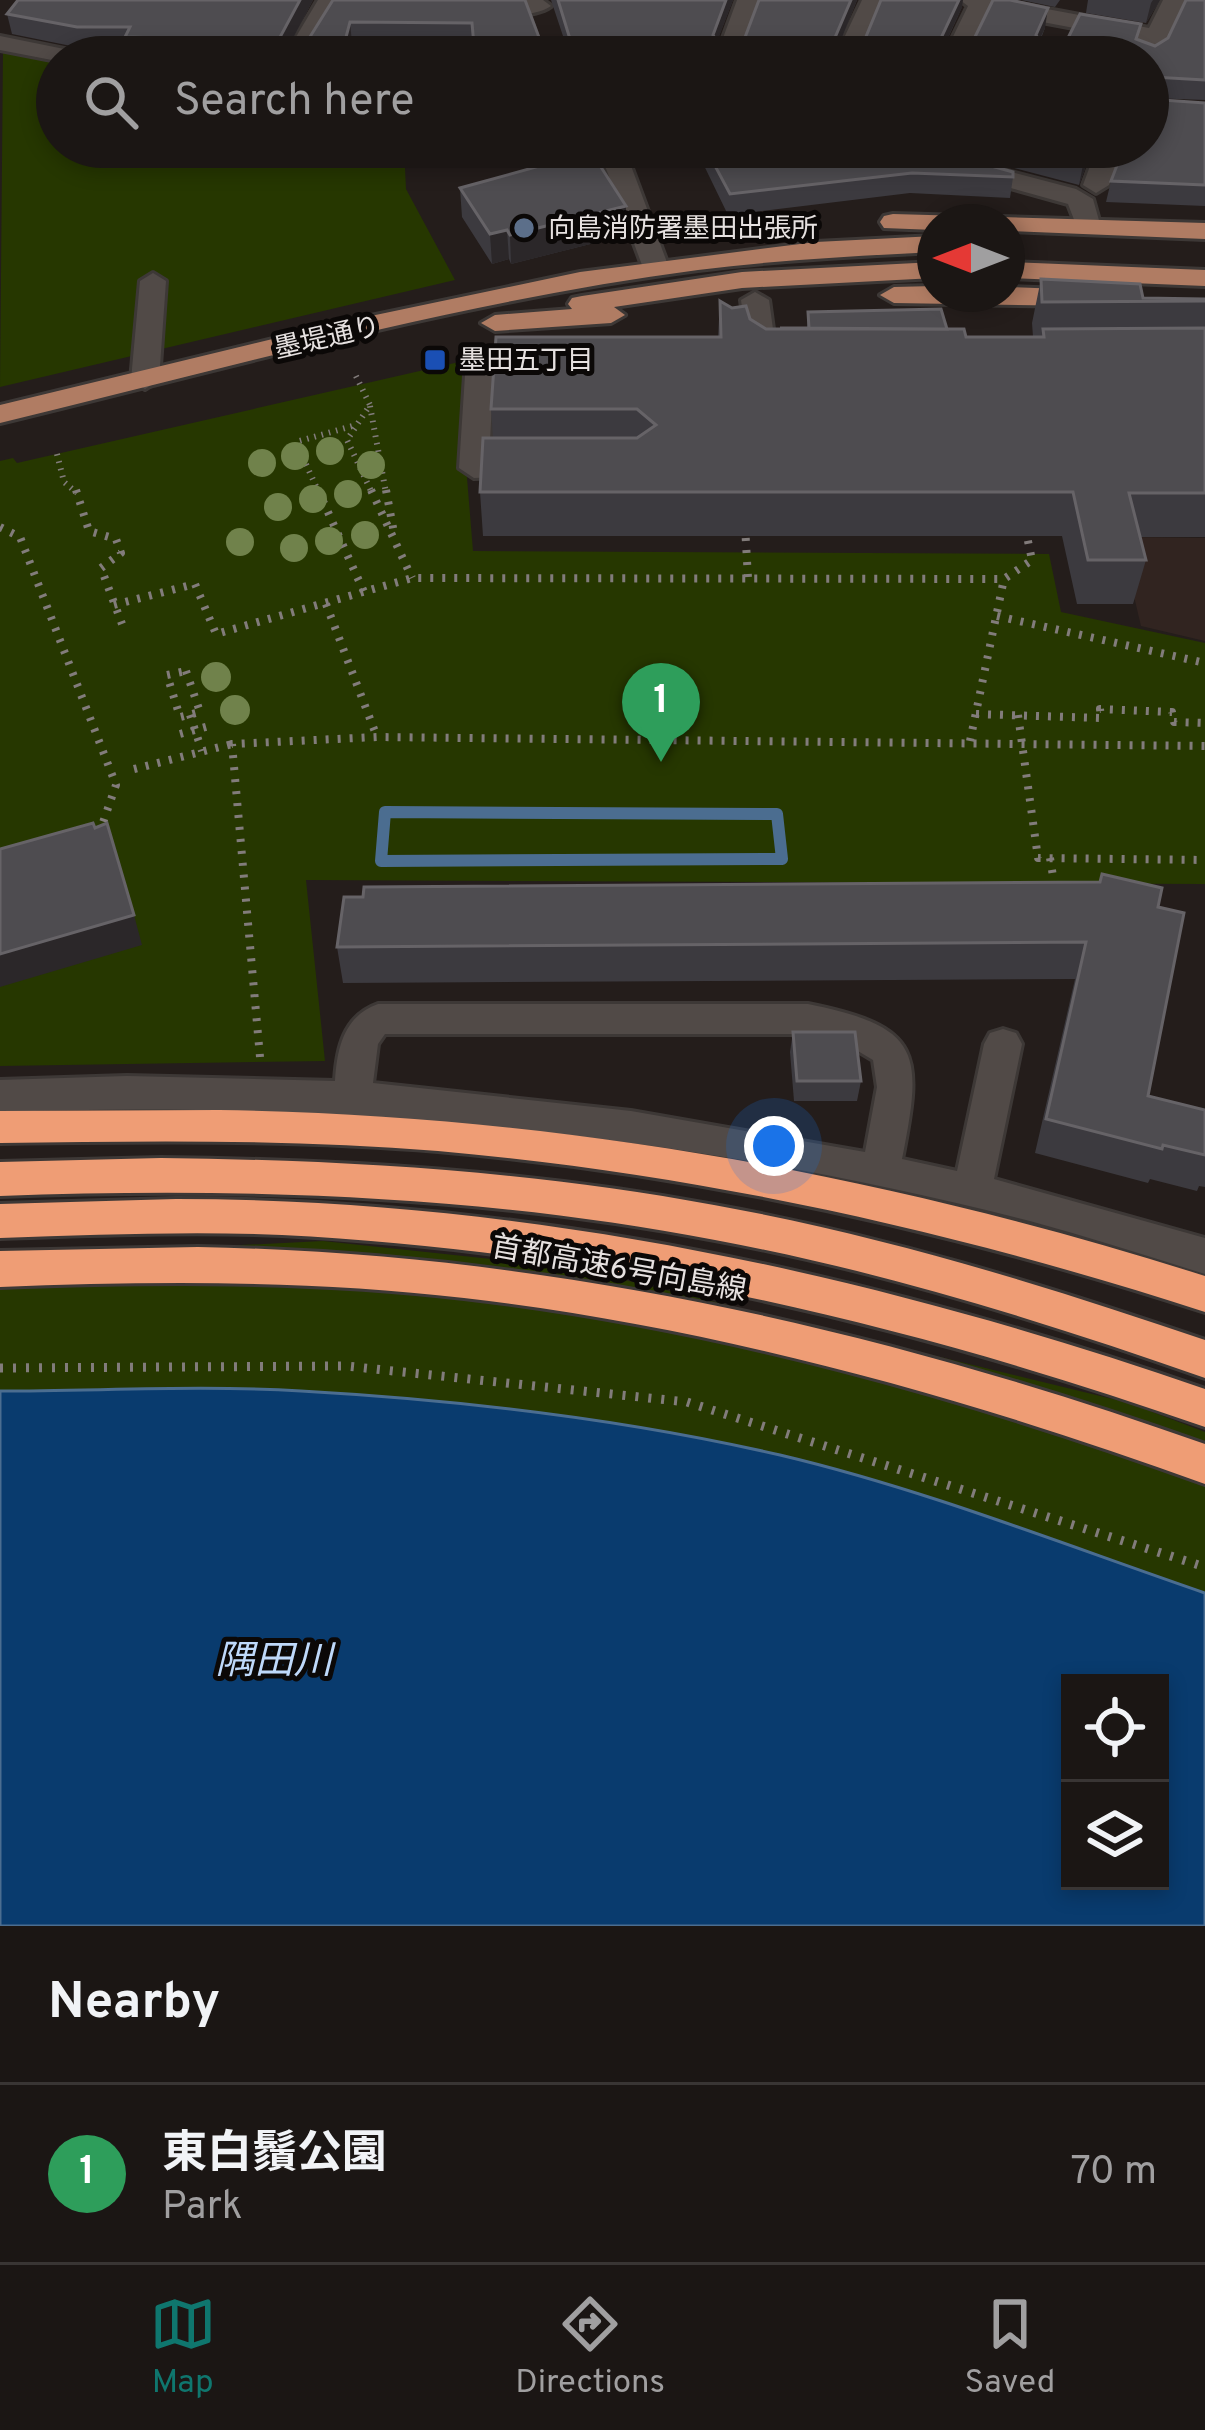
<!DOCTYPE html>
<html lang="en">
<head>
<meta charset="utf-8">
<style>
	:root { --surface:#1b1614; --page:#241f1d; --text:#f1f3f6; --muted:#a09fa0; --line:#393534; --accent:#0f766e }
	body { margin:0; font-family:Overpass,"Noto Sans JP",sans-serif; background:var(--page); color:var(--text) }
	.controls { position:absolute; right:36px; bottom:36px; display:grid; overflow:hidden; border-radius:0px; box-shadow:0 6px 18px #0003 }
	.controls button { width:108px; height:108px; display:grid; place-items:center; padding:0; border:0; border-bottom:3px solid var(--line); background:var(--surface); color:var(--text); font:60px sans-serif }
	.compass { position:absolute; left:917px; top:204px; width:108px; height:108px; border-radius:50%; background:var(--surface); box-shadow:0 6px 18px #0003; rotate:270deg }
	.you { position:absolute; left:774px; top:1146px; width:42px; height:42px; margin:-30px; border:9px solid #fff; border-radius:50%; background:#1a73e8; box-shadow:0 0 0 18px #1a73e833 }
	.badge { display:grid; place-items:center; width:78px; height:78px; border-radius:50%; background:var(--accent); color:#fff; font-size:39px; font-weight:700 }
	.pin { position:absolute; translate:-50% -99px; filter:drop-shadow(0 3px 6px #0008) }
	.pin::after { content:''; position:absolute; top:63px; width:42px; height:36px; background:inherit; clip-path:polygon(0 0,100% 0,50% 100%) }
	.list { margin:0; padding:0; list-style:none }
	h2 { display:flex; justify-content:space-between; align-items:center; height:156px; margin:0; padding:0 48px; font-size:51px }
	h2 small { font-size:39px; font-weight:400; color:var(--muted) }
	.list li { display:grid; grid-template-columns:78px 1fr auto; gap:36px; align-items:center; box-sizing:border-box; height:180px; padding:0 48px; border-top:3px solid var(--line) }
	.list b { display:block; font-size:45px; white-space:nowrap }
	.list p { margin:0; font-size:39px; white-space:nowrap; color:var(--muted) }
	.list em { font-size:39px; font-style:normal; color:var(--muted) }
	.icon { flex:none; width:66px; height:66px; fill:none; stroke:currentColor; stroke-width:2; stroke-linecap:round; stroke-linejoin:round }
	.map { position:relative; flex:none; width:1205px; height:1926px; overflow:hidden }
	.search { position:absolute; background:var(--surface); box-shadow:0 6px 18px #0003; left:36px; right:36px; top:36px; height:132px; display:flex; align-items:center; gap:30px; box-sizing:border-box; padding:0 42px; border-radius:66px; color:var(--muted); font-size:45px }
	.sheet { height:336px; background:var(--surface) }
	nav { display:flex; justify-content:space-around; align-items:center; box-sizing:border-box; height:168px; border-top:3px solid var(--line); background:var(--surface); font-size:33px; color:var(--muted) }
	nav a { display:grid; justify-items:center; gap:6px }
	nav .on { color:var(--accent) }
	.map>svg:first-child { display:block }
	.built { fill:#312420 }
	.green { fill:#263700 }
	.water { fill:#093b6e; stroke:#4b6d90; stroke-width:3; fill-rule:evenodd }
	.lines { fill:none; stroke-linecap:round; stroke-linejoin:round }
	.stream { stroke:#4b6d90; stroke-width:12 }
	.minor-casing { stroke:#3d3836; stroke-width:6 }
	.major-casing { stroke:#3d3836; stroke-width:6 }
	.highway-casing { stroke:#3d3836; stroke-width:6 }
	.path-far2 { stroke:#827c7b; stroke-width:6; stroke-dasharray:1.5 6; stroke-linecap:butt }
	.path-far1 { stroke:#827c7b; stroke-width:8; stroke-dasharray:3 9; stroke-linecap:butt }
	.path { stroke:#827c7b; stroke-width:9; stroke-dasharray:3 10; stroke-linecap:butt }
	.minor { fill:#514a47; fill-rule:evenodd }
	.major { fill:#b07c63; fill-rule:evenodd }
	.highway { fill:#ef9d75; fill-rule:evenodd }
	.tree { fill:#70824b }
	.wall { fill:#3c3a3f }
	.shaded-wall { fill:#2b2729 }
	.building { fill:#4e4c50; stroke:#666367; stroke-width:3 }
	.service-dot { fill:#5c6f8a; stroke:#0b0807; stroke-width:4.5 }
	.transit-dot { fill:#1a4fb4; stroke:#0b0807; stroke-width:4.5 }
	.labels { text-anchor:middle; stroke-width:10; stroke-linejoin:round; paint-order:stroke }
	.far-poi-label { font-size:27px; fill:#e6e1e0; stroke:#0b0807; text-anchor:start }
	.far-street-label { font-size:27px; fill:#e6e1e0; stroke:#0b0807 }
	.street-label { font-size:30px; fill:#e6e1e0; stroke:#0b0807 }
	.near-water-label { font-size:39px; font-style:italic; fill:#bfd9fa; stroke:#0b0807 }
</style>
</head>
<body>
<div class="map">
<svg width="1205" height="1926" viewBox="0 0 1205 1926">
	<rect width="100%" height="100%" fill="#241d1b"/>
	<!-- built -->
	<path class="built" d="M1120,537L1205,538V641L1141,626Z"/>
	<!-- green -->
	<g class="green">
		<path d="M3,50L57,61V147H404L406,189L455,280L0,387Z"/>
		<path d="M468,360L464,441L473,551L1049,554L1061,612L1205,643V884L306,880L325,1061L0,1066V461L13,458L17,463Z"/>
		<path d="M323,1241L576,1268L1129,1403L1205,1432V1593C1065,1545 924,1489 780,1455C624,1419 461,1400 301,1391C201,1385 100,1391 0,1391V1257Z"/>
	</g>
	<!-- water -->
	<path class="water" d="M0,1391C100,1391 201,1385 301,1391C461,1400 624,1419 780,1455C924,1489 1065,1545 1205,1593V1926H0ZM1070,1683H1160V1881H1070Z"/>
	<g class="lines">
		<!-- stream -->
		<path class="stream" d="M385,812L777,814L782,859L381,861Z"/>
		<!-- minor casing -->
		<g class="minor-casing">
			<g id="minor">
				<path d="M318,0H342L308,57H284Z"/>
				<path d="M478,0H543L551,6C535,18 486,18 470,6Z"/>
				<path d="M737,0H761L740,57H716Z"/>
				<path d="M862,0H886L859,57H835Z"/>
				<path d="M960,0H999L1149,28L1163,0H1187L1159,56L1148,63V57L1135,56L1143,41L989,12L967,57H943L968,6Z"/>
				<path d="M0,36L79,52L83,57H57V61L0,50Z"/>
				<path d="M598,147H624L668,265L664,271H646L642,265Z"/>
				<path d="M877,147H916L1076,189L1093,199L1100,224L1087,232L1078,230L1068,204L881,152Z"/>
				<path d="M1097,147H1123L1109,185L1096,193L1083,185Z"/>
				<path d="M153,273L166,281L159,380L145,389L131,380L140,281Z"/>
				<path d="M755,292L769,300L776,351L788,354L792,360L788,366L763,369L749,360L741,300Z"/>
				<path d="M480,351H542L556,360L542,369H494L489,458L540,461L545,468L540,475L474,478L459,468L466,360Z"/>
				<path d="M378,1004H808C922,1027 923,1053 902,1159L957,1171L984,1044L990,1033L1003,1029L1016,1033L1022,1044L994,1179L1205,1238V1274C1147,1256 1089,1237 1030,1221C694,1135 347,1099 0,1112V1080L127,1076L335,1081C337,1048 344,1016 378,1004ZM385,1034H808L841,1041L873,1060L877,1087L865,1152L631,1111L373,1083L378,1044Z"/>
			</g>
		</g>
		<!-- major casing -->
		<g class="major-casing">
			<g id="major">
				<path d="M893,214L1205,223V239L1007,231V222H935V230L884,228L880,222L884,216Z"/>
				<path d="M935,236V252C856,256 777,260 698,270C462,301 231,367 0,423V405L347,321L580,272L816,242Z"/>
				<path d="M935,262V278L742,288L614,307L625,315L611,323L495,331L481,323L495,315L572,309L568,304L572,298L582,296L742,272Z"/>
				<path d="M1007,262L1205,270V286L1007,278Z"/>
				<path d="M935,286V294H1007V287L1087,290L1101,298L1087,306L894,303L880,295L894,287Z"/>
			</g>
		</g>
		<!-- highway casing -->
		<g class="highway-casing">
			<g id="highway">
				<path d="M219,1110C556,1115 884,1174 1205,1276V1312C955,1231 700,1174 438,1151C293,1139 146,1141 0,1143V1111Z"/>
				<path d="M161,1158C346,1160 532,1171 714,1205C881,1235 1044,1285 1205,1340V1378C1045,1322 883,1271 715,1240C480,1195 239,1187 0,1196V1162Z"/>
				<path d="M176,1199C529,1199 873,1274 1205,1389V1427C906,1322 600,1251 282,1235C188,1231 94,1235 0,1238V1204Z"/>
				<path d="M198,1247C546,1253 878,1328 1205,1444V1484C965,1397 719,1328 464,1298C310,1280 155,1281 0,1287V1251Z"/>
			</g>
		</g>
		<!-- path-far2 -->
		<g class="path-far2">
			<path d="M356,376L370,405L347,440L372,493"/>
			<path d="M370,406L386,493"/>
			<path d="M57,454L64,482L77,493"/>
			<path d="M319,493L296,442L356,425"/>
		</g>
		<!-- path-far1 -->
		<g class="path-far1">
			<path d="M76,490L89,531L116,539L121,553L101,568L122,624"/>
			<path d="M318,490L364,592"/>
			<path d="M371,490L412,578"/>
			<path d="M386,490L394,533"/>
			<path d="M745,526L748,578"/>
			<path d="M0,527L20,537L116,785L99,834"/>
			<path d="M326,604L377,737"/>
			<path d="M114,605L195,584L216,634L412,578L1004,579"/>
			<path d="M997,616L1205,663"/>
			<path d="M186,671L200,712L180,717L167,675Z"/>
			<path d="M976,714L1101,718L1100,709L1172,712L1174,722L1205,723"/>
			<path d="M190,715L202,751"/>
			<path d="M1018,715L1038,858L1205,860"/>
			<path d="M180,734L213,725"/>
			<path d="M970,741L1004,579L1032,560L1025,527"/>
			<path d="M134,769L232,744"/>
			<path d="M1050,858L1055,888"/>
			<path d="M260,1057L232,744L377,737L1205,746"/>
		</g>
		<!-- path -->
		<path class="path" d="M0,1368L346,1366L687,1402L1205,1567"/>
		<!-- minor -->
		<use href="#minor" class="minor"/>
		<!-- major -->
		<use href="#major" class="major"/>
		<!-- highway -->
		<use href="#highway" class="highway"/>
	</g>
	<!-- trees -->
	<g class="tree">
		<circle cx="330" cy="451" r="14"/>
		<circle cx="295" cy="456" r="14"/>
		<circle cx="262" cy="463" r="14"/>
		<circle cx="371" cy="465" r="14"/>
		<circle cx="348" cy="494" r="14"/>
		<circle cx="313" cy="499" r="14"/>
		<circle cx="278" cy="507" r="14"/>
		<circle cx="365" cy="535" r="14"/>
		<circle cx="329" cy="541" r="14"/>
		<circle cx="240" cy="542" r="14"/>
		<circle cx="294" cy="548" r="14"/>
		<circle cx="216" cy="677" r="15"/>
		<circle cx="235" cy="710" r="15"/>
	</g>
	<!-- wall -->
	<g class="wall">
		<path d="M18,0H313L283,57H129L127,48H81L12,34L7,14Z"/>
		<path d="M333,0H525L540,40L564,39L551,0H733L717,41L744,40L759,0H857L841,40L865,39L962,7L948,38L974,39L1045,28L1040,41L1137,39L1155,46L1168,38L1205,0V100L1149,98L1205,103V206L1106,202L1111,181L1148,147V57H474L473,44L352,43L349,57H310L308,40Z"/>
		<path d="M1021,0H1060L1055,7Z"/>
		<path d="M1088,0H1160L1146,23L1086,13Z"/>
		<path d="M695,147H923L1013,177L1010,198L910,193L728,215Z"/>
		<path d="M934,147H1093L1079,185Z"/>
		<path d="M540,155L626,235L511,264L509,259L492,264L462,217L460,188L541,166Z"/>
		<path d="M1041,279L1143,298L1205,299V537H1140L1146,560L1133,604H1077L1062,536H483L480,492L493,438L491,409L718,337L720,301L766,329L807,328L808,312L947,329L966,337H1033L1032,323Z"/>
		<path d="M1158,907L1148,1096L1205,1110V1187L1199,1186L1197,1191L1150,1179L1148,1183L1035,1153L1075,979L343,983L337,947Z"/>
		<path d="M793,1032L861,1081L857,1101H794L790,1052Z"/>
	</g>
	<!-- shaded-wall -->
	<g class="shaded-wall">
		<path d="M300,0H313L283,57H280L278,41Z"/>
		<path d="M726,0H733L712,55L713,35Z"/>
		<path d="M851,0H857L834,57V40Z"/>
		<path d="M959,0H963L962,7L939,57L941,38Z"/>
		<path d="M1153,0H1160L1146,23L1151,3Z"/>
		<path d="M1048,8L1045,28L1032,55L1036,35Z"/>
		<path d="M350,22L352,43L347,57L345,41Z"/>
		<path d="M1090,147H1093L1079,185L1083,165Z"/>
		<path d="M626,206V235L511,264L510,235Z"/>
		<path d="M507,230L509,259L492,264L490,234Z"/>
		<path d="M134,915L142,945L0,987V954Z"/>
	</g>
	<!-- building -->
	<g class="building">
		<path d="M18,0H300L278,41L125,37L130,27H77L7,14Z"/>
		<path d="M333,0H525L540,40L570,39L558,0H726L713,35L717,41L744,40L759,0H851L834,40L865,39L881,0H959L941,38L974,39L993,0H1010L1048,8L1036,35L1040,41L1068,38L1080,14L1141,24L1136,39L1155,46L1168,38L1186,0H1205V80L1153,77L1148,81L1149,99L1205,103V185L1111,181L1124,147H1148V57H475L472,23L350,22L345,41L308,40Z"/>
		<path d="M576,147H588L626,206L510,235L507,230L490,234L460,188L547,164L540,155Z"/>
		<path d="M705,147H923L1013,172V177L912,173L730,194Z"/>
		<path d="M1015,147H1090L1083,165Z"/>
		<path d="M1041,279L1140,284L1143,298L1205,299V301L1042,302Z"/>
		<path d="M720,301L732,308L746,306L750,319L766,329H964L966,337H1044L1043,329L1205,328V493H1129L1146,560H1088L1073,492H480L483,438H637L656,425L637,409H491L496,337H721Z"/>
		<path d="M941,309L947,329L780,328H809L808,312Z"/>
		<path d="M93,823L95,828L107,823L134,915L0,954V849Z"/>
		<path d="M1102,874L1162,888L1158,907L1184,913L1148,1096L1205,1110V1155L1163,1145L1162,1149L1046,1119L1086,942L337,947L344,897H363L364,887L1100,882Z"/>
		<path d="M793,1032H855L861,1081H797Z"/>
	</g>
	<!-- markers -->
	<circle class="service-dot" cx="524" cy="228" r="12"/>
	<rect class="transit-dot" x="423" y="348" width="24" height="24" rx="6"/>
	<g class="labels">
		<!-- far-poi labels -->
		<g class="far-poi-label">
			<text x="548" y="237">向島消防署墨田出張所</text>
			<text x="459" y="369">墨田五丁目</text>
		</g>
		<!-- far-street labels -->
		<g class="far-street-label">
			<text transform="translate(327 337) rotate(-13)" y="9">墨堤通り</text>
		</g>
		<!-- street labels -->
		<g class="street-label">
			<text transform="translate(619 1268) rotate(10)" y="10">首都高速6号向島線</text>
		</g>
		<!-- near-water labels -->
		<g class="near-water-label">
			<text x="274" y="1673">隅田川</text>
		</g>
	</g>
</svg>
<div class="controls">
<button><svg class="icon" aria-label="locate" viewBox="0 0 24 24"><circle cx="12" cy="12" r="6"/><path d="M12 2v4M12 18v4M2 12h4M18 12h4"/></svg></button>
<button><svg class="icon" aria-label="layers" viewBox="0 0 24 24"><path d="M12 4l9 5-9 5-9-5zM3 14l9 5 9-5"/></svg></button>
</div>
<svg class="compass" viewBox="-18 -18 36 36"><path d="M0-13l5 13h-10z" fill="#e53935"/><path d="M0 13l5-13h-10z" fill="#a09fa0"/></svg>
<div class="you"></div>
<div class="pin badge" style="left:661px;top:762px;background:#2e9e5b">1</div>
<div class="search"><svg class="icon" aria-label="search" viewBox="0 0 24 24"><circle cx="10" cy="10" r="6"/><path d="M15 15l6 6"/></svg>Search here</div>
</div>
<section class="sheet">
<h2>Nearby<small></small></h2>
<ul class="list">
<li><span class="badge" style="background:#2e9e5b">1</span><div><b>東白鬚公園</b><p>Park</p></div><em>70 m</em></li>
</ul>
</section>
<nav>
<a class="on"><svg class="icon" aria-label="map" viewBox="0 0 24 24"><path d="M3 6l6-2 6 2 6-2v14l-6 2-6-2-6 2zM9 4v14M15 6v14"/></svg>Map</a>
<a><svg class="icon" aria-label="directions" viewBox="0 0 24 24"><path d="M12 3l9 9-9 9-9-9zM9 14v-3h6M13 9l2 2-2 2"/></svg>Directions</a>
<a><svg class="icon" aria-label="saved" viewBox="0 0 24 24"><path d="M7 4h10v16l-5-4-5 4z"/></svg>Saved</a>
</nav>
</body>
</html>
